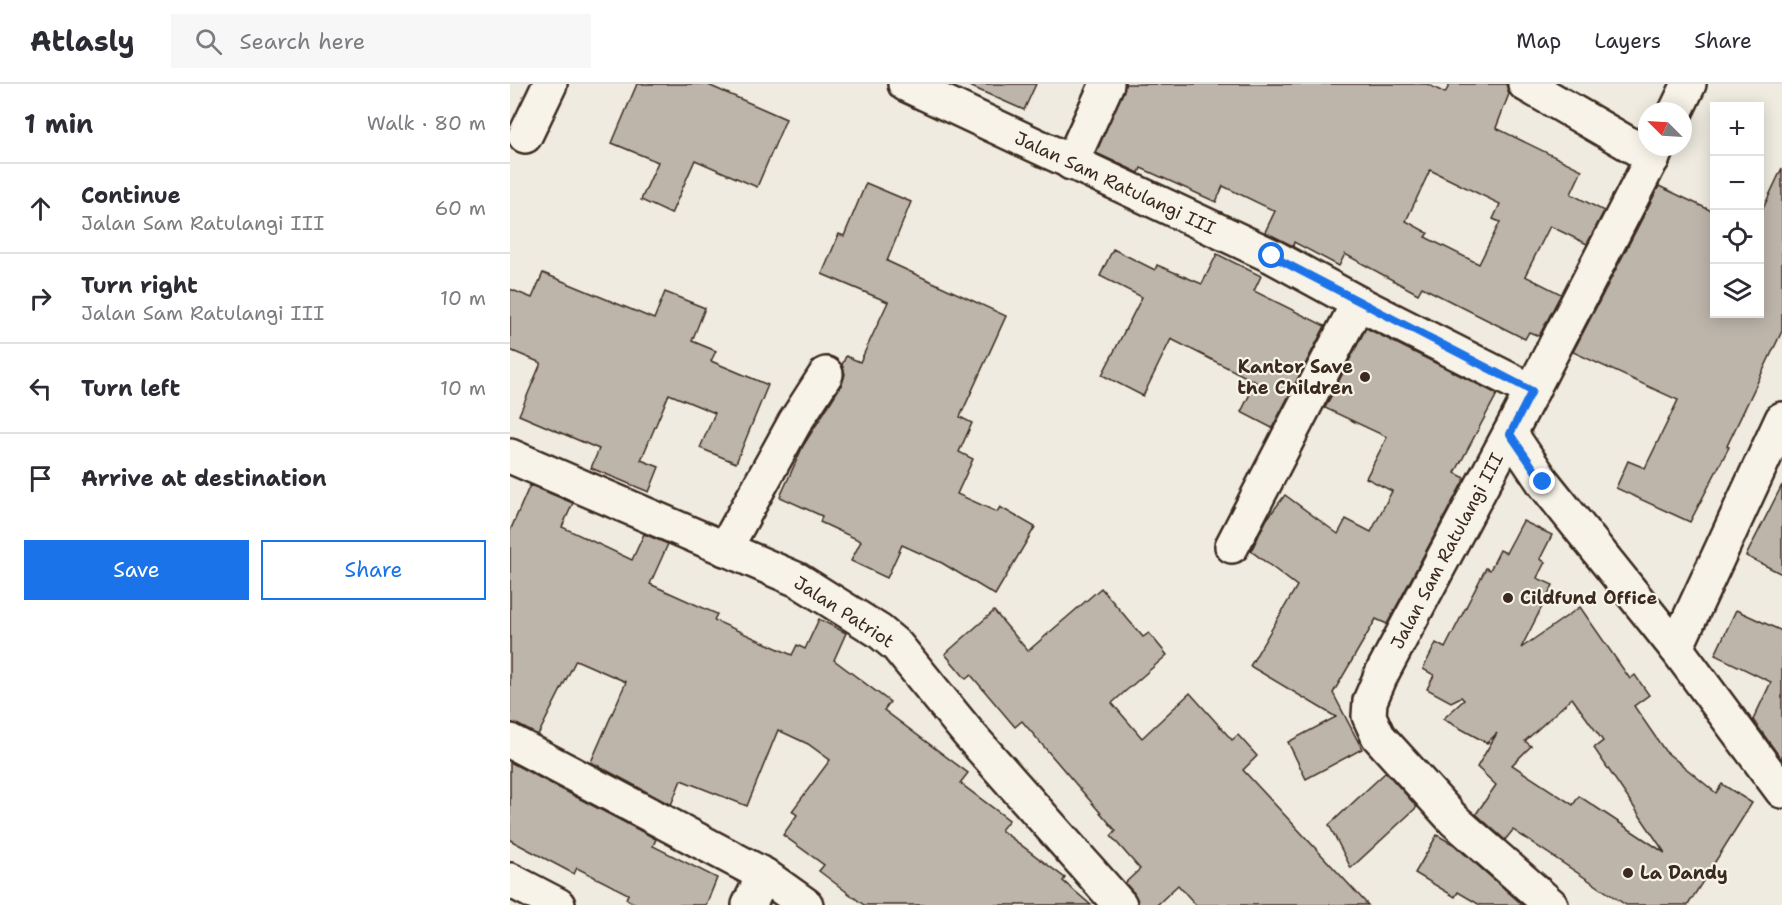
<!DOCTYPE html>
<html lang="en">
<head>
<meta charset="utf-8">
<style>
	:root { --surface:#fff; --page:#f7f7f7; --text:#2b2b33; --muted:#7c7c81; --line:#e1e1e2; --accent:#1a73e8 }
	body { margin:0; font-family:"Shantell Sans",sans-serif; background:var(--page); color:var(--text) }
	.controls { position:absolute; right:18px; top:18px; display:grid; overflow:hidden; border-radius:0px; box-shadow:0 3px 15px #0003 }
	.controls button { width:54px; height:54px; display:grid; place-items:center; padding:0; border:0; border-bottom:2px solid var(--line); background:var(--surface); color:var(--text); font:30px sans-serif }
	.compass { position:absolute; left:1128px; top:18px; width:54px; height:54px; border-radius:50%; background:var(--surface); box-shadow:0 3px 15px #0003; rotate:294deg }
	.stop { position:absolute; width:18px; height:18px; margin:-14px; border:4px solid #1a73e8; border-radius:50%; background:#fff }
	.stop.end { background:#1a73e8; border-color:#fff; box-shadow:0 2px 6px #0008 }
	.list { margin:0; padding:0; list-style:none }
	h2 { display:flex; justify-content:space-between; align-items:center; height:78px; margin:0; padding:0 24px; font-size:26px }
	h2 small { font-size:20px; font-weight:400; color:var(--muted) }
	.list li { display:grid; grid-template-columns:39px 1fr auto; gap:18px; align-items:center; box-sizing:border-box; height:90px; padding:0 24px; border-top:2px solid var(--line) }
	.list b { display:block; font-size:22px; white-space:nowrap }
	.list p { margin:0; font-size:20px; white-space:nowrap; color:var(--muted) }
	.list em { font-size:20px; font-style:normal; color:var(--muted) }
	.actions { display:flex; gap:12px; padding:18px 24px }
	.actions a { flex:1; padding:14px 0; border:2px solid var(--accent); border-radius:0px; text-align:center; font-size:21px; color:var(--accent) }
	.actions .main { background:var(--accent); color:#fff }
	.icon { flex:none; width:33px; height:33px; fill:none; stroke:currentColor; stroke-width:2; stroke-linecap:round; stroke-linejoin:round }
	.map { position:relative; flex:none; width:1272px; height:821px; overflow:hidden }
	header { display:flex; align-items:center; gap:36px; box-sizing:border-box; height:84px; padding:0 30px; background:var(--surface); border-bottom:2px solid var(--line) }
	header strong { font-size:28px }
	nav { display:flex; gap:33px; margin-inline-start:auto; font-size:21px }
	.search { width:420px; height:54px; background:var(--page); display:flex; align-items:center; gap:15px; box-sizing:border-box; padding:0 21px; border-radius:0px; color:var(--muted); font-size:22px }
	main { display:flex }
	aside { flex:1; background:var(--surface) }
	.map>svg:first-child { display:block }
	.building { fill:#bdb5aa; stroke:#3b2a1e; stroke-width:1.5; fill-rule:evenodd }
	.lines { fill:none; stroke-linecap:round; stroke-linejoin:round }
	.minor-casing { stroke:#3b2a1e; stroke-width:38 }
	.minor { stroke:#f7f3e8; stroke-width:33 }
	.route { stroke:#1a73e8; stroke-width:8 }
	.poi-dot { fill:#3b2a1e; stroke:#f7f3e8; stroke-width:2 }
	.labels { text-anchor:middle; stroke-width:4.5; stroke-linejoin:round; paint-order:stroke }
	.street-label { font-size:18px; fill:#3b2a1e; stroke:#f7f3e8 }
	.poi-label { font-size:18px; font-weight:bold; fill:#3b2a1e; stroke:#f7f3e8; text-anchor:start }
</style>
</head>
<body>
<header>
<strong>Atlasly</strong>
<div class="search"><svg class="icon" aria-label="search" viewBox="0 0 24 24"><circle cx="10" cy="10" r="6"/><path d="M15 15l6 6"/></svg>Search here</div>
<nav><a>Map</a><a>Layers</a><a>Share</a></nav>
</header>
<main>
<aside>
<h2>1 min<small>Walk · 80 m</small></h2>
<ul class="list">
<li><svg class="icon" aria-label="ahead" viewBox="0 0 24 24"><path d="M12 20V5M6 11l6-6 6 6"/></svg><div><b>Continue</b><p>Jalan Sam Ratulangi III</p></div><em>60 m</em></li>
<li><svg class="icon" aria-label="right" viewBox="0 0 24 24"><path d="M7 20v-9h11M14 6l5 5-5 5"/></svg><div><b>Turn right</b><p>Jalan Sam Ratulangi III</p></div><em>10 m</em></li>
<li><svg class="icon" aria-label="left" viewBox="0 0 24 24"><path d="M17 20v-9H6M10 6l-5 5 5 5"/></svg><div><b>Turn left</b></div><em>10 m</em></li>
<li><svg class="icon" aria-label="arrive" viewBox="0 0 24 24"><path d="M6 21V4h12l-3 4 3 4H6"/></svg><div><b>Arrive at destination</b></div></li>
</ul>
<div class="actions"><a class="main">Save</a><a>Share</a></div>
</aside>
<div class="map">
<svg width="1272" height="821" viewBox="0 0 1272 821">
	<rect width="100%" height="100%" fill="#efebe0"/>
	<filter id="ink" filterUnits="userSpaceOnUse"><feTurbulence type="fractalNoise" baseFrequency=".0167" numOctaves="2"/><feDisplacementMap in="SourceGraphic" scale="12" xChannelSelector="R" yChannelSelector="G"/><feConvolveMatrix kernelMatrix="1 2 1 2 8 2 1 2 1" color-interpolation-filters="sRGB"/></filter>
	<g filter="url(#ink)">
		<!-- building -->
		<g class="building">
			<path d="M127,0H196L276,35L247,103L185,76L161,130L131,116L148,78L102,59Z"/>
			<path d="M455,0H526L514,26Z"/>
			<path d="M615,0H917L935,9L940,0H996L999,10L986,44L1072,86L1061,110L1094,127L1077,160L1040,142L1015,192L1051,210L1029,252L1019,248L1015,255L912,203L908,210L835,170L829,182L784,158L783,162L755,148L765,127L713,102L706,118L631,84L629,89L586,69ZM920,86L990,120L983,135L990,138L969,180L915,153L918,149L896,137Z"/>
			<path d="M1272,84V247L1217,362L1219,363L1180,438L1106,404L1118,377L1135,384L1168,316L1063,268L1149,102L1204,128V230H1250V131Z"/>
			<path d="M356,99L401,118L377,177L496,232L450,333L462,339L449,368L463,375L447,410L487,428L490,423L525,443L485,511L432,479L392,461L377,494L341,477L351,457L310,438L312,432L270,413L293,362L332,300L335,290L332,281L336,272L350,278L378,218L312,190L329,150L334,152Z"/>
			<path d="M603,165L645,186L647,181L692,200L707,170L751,192L744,207L815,242L762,344L731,328L746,298L661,255L633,312L592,291L632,213L590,192Z"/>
			<path d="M33,189L144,235L155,208L195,224L182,257L206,267L201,277L258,301L226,379L190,364L205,329L159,310L131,376L149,383L139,408L81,384L89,365L9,331L31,279L0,266V205L22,214Z"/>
			<path d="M856,244L987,310L945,389L955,394L877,540L866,535L823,609L852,665L796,695L778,658L826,633L740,582L787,502L741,467L757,435L775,411L828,450L836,435L861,448L882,407L856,394L877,353L815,324Z"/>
			<path d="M20,401L63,419L52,443L122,476L134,450L158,460L140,500L207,530L204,536L282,571L287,561L295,565L309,535L336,549L324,576L380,618L374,626L458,689L450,699L499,736L491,746L555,794L553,797L581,821H354L309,787L314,781L273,751L287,731L282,727L320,676L298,660L268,646L237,722L171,696L161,721L81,678L116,598L66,576L28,651L0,638V447Z"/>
			<path d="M1272,401V490L1236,472Z"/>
			<path d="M1013,437L1042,451L1030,475L1035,478L1027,494L1043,501L1011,564L1070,523L1120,595L1125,591L1139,611L1124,622L1155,667L1206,709L1212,700L1242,719L1178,821H1116L1003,746L995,756L966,730L986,701L967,683L987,649L977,659L933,635L954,616L951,613L941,618L917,605L924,591L913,585L926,559L935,564L976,484L980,486L990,466L996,469ZM1062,614L1093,657L1084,664L1155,769L1069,712L1063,721L1002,681L1021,662L1015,657Z"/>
			<path d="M591,504L633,553L639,549L657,571L602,619L632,654L680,609L722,656L728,651L747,672L733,686L858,821H686L668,801L647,821H628L624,809L615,799L630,785L601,752L606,747L512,637L505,643L461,591L456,595L435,570L484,527L518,567Z"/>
			<path d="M1226,526L1272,547V676L1243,636L1261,598L1205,571Z"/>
			<path d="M0,678L146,755L143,762L207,794L196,821H128L116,815L118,810L67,784L64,790L0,756Z"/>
			<path d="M876,688L907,723L841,784L819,741Z"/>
			<path d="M927,751L943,760L1013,821H970L948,808L945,813L905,789Z"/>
		</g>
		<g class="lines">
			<!-- minor casing -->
			<g class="minor-casing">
				<g id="minor">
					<path d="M395,0L762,172L848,219L1022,307"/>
					<path d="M1015,0L1143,74"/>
					<path d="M1166,27L1179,0"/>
					<path d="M15,52L40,0"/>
					<path d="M561,79L597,0"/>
					<path d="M1000,349L1033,398L1166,564L1272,707"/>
					<path d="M0,372L288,496L369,547L387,562L458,649L610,821"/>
					<path d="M722,462L848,219"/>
					<path d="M215,465L285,338L316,290"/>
					<path d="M1166,564L1272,335"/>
					<path d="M0,657L254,791L296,821"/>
					<path d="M0,796L48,821"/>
					<path d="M239,821L254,791"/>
					<path d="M1041,821L944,736L868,652L859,632L860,617L872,589L1000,349L1148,63"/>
				</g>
			</g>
			<!-- minor -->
			<use href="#minor" class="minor"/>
		</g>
	</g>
	<g class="lines" filter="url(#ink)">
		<!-- route -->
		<path class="route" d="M762,172L1022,307L1000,350L1033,398"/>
	</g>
	<!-- markers -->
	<g class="poi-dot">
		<circle cx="855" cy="293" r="6"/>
		<circle cx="998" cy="514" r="6"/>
		<circle cx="1118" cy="789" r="6"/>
	</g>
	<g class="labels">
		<!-- street labels -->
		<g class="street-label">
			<text transform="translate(605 99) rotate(25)" y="6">Jalan Sam Ratulangi III</text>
			<text transform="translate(937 467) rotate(-62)" y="6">Jalan Sam Ratulangi III</text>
			<text transform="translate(334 528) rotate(33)" y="6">Jalan Patriot</text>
		</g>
		<!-- poi labels -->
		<g class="poi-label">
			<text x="843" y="289" text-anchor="end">Kantor Save<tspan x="843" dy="21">the Children</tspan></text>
			<text x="1010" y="520">Cildfund Office</text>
			<text x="1130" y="795">La Dandy</text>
		</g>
	</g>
</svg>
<div class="controls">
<button>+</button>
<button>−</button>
<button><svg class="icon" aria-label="locate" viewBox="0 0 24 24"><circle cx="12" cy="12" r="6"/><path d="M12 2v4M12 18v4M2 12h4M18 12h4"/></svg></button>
<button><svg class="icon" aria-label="layers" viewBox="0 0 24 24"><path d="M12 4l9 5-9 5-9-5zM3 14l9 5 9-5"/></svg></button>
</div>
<svg class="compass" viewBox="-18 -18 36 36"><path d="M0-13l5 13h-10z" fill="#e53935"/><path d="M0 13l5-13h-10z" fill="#7c7c81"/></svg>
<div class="stop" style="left:762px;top:172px"></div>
<div class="stop end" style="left:1033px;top:398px"></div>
</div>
</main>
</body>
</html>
